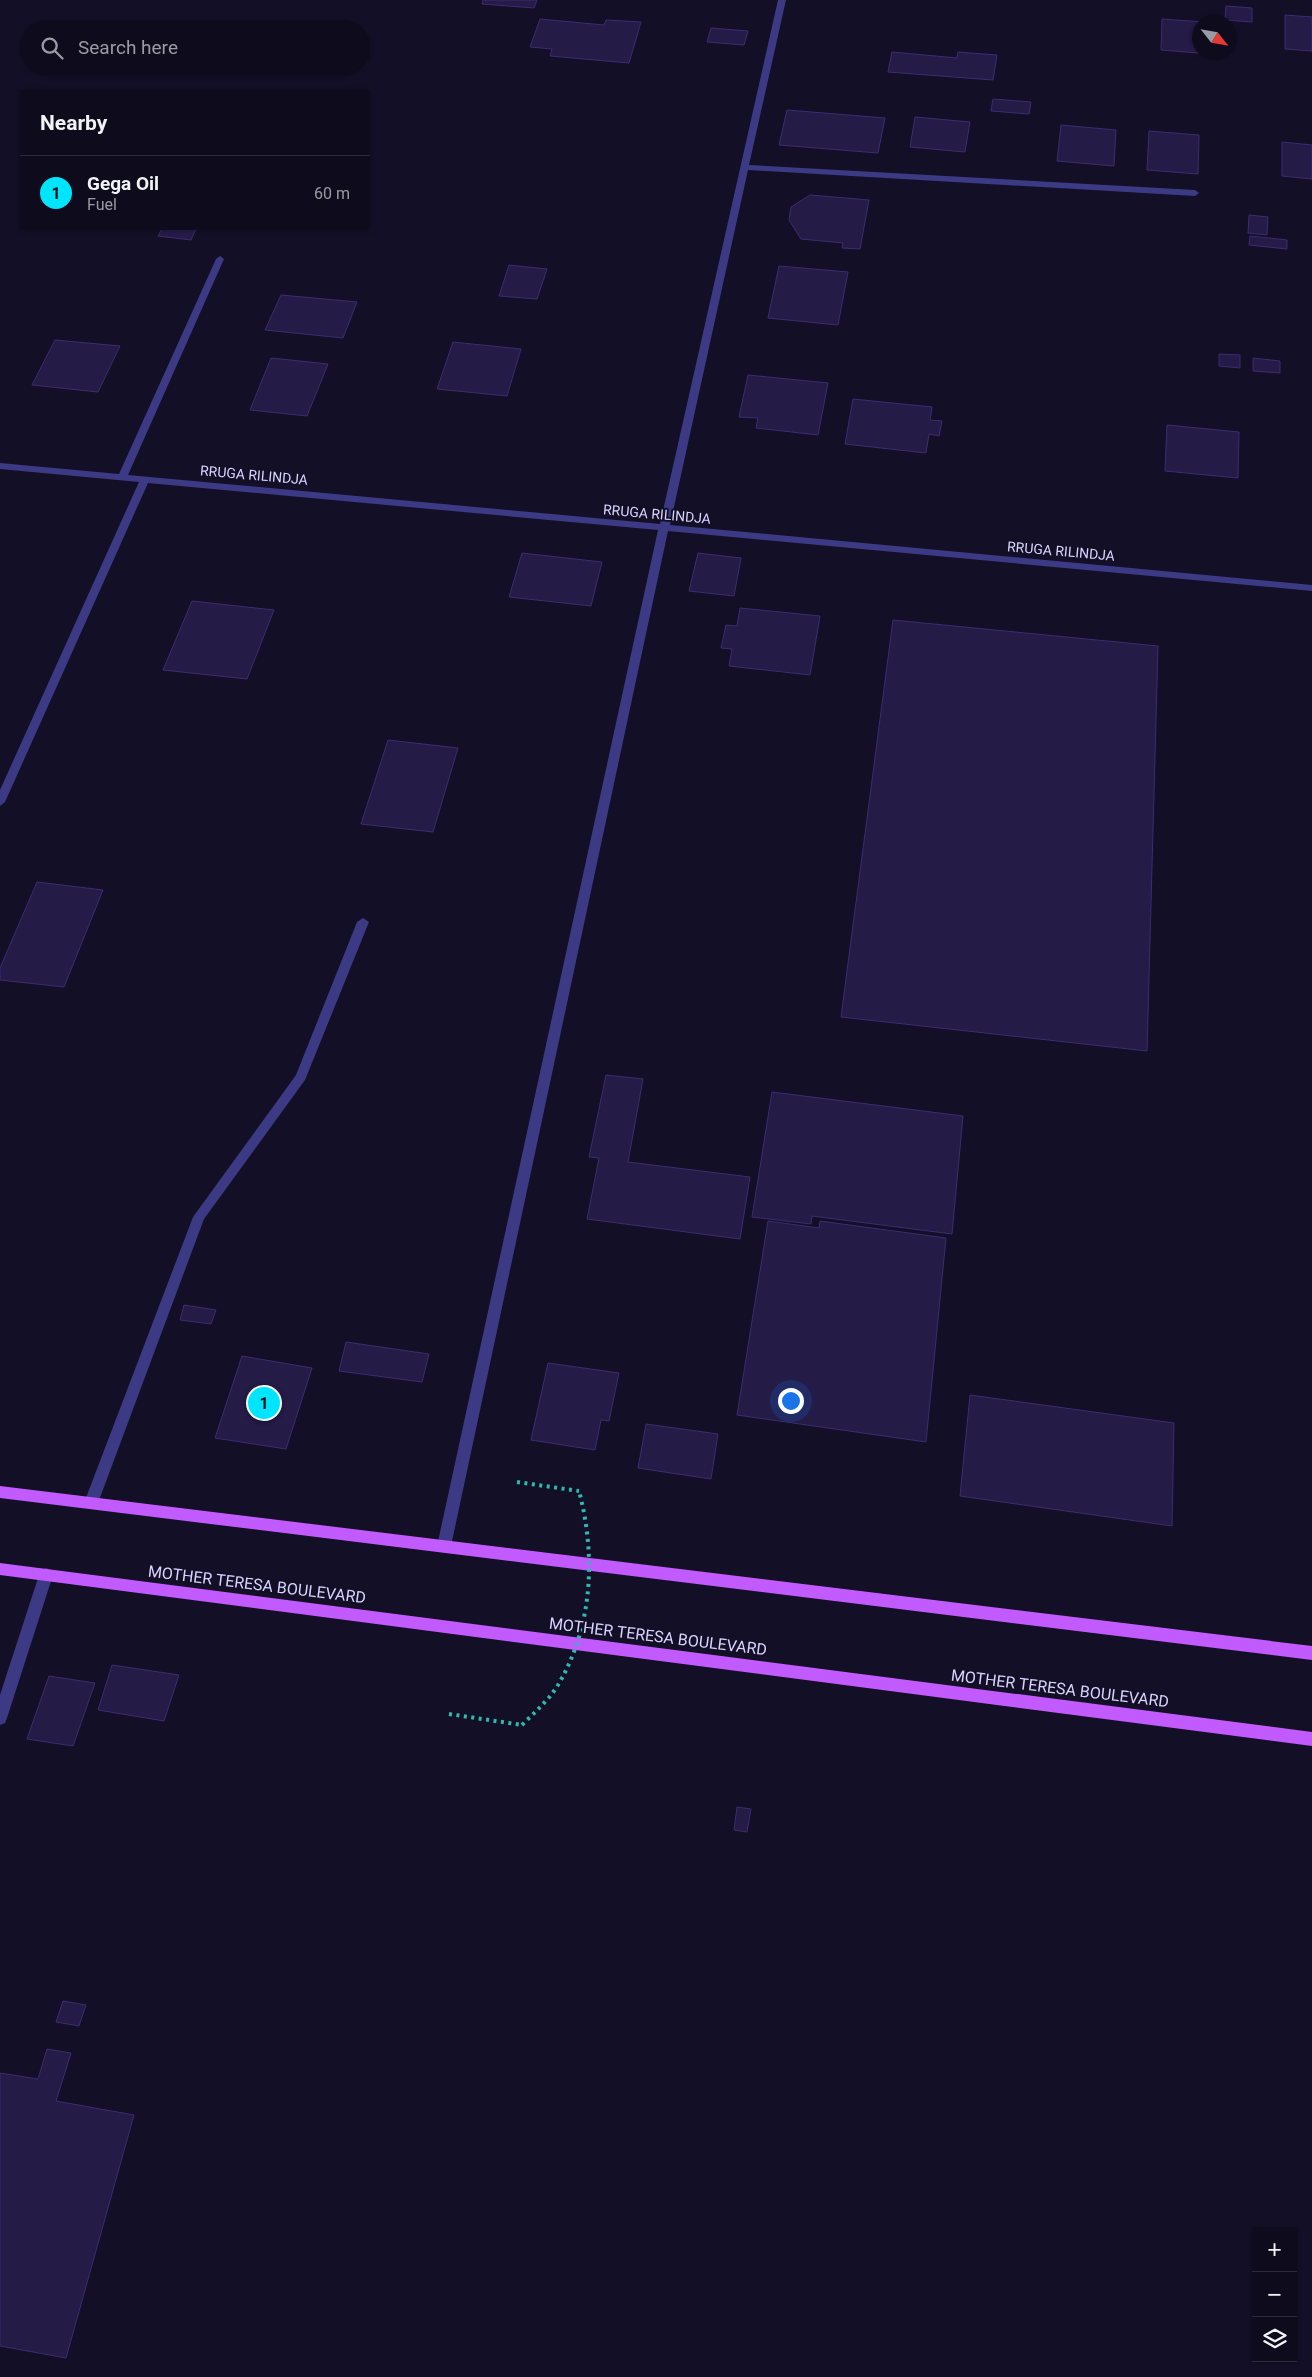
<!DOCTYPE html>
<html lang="en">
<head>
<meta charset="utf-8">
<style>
	:root { --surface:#0e0b1c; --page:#1c1929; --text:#f1f3f6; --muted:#9b9ba3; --line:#2e2b3b; --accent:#00e5ff }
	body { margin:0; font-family:Roboto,sans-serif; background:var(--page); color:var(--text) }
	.controls { position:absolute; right:15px; bottom:15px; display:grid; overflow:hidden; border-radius:0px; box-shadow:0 1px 4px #0004 }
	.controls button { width:45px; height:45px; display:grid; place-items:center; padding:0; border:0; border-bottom:1px solid var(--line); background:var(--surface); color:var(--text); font:25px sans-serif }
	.compass { position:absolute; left:1192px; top:15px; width:45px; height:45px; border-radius:50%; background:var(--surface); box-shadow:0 1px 4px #0004; rotate:121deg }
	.you { position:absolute; left:790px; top:1400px; width:18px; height:18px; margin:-12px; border:4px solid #fff; border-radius:50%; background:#1a73e8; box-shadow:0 0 0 8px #1a73e833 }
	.badge { display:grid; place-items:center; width:32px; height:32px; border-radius:50%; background:var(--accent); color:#111; font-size:16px; font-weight:700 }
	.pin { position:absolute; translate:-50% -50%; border:2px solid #fff; box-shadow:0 1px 5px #0006 }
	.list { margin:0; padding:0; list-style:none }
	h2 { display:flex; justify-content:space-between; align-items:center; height:65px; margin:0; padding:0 20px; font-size:21px }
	h2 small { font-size:16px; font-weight:400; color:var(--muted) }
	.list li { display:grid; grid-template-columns:32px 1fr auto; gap:15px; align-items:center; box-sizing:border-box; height:75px; padding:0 20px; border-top:1px solid var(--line) }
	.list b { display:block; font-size:19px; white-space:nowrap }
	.list p { margin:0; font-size:16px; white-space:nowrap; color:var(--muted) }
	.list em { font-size:16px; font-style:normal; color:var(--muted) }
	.icon { flex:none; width:28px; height:28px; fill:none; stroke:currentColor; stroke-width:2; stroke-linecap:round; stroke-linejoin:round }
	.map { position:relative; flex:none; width:1312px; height:2377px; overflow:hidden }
	.search { position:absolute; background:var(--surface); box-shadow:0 1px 4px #0004; left:20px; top:20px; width:350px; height:55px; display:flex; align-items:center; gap:12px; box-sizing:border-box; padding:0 18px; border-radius:28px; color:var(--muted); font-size:19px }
	.panel { position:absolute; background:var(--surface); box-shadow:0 1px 4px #0004; left:20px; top:90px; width:350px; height:140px; border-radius:0px }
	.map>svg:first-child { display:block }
	.building { fill:#241b47; stroke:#3b2d73 }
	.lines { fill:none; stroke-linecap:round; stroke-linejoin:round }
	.path { stroke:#2fb8b0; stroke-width:4; stroke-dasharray:3 4.5; stroke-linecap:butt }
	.minor { fill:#3d3a85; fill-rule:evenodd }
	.major { fill:#c25bff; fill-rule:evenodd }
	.path-bridge { stroke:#2fb8b0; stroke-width:4; stroke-dasharray:3 4.5; stroke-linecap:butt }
	.labels { text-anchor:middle; stroke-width:4; stroke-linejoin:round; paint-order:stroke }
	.far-street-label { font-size:14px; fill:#d9d4ff; stroke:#130f26 }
	.street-label { font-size:16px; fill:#d9d4ff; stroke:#130f26 }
</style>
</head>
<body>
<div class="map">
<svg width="1312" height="2377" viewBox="0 0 1312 2377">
	<rect width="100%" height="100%" fill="#130f26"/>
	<!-- building -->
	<g class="building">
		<path d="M483,0H537L534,8L482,4Z"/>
		<path d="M1226,6L1252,8V22L1225,20Z"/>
		<path d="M1285,15L1312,17V51L1285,49Z"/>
		<path d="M540,19L604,25L606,20L641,22L629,63L550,56L552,49L530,47Z"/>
		<path d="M1162,19L1204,22H1200V52H1223V55L1161,50Z"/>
		<path d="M711,28L748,31L744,45L707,42Z"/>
		<path d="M892,52L957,58L958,52L997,55L993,80L888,72Z"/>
		<path d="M993,99L1031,102L1029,114L991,111Z"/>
		<path d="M787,110L885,118L878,153L779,145Z"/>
		<path d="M915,117L970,122L965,152L910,147Z"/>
		<path d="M1061,125L1116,130L1114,166L1057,161Z"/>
		<path d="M1149,131L1199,135L1198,174L1147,170Z"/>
		<path d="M1282,142L1312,145V179L1282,176Z"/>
		<path d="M810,195L869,200L860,249L842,248L843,243L801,239L789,220L791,207Z"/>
		<path d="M1249,215L1268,217L1267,235L1248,233Z"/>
		<path d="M162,229H196L191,240L158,236Z"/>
		<path d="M1250,236L1287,240V249L1249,245Z"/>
		<path d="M509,265L547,269L537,299L499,296Z"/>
		<path d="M779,266L848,272L838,325L768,318Z"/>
		<path d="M281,295L357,302L343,338L265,330Z"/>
		<path d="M55,340L120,346L98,392L32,385Z"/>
		<path d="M453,342L521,349L507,396L437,389Z"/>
		<path d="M1219,354L1240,355V368L1219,366Z"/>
		<path d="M271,358L328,364L307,416L250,410Z"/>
		<path d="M1253,358L1280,361V373L1253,371Z"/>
		<path d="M748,375L828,383L818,435L756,428L758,418L739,417Z"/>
		<path d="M853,399L932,407L930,420L942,421L939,436L929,434L926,453L845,444Z"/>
		<path d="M1167,425L1239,432L1238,478L1165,471Z"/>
		<path d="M522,553L602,562L591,606L509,597Z"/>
		<path d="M698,553L741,558L734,596L689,591Z"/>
		<path d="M192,601L274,610L247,679L163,670Z"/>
		<path d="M740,608L820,616L810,675L729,666L732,649L721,648L726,625L737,626Z"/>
		<path d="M893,620L1158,646L1147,1051L841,1017Z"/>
		<path d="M388,740L458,748L433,832L361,824Z"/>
		<path d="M37,882L103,890L64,987L0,980V968Z"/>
		<path d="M606,1075L643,1079L628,1162L750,1177L740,1239L587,1219L599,1158L589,1157Z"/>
		<path d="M772,1092L963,1116L952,1234L812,1216L811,1224L752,1217Z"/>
		<path d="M768,1221L819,1228L820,1221L946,1238L926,1442L737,1415Z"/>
		<path d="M184,1305L216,1310L211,1324L180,1320Z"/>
		<path d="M346,1342L429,1354L422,1382L339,1371Z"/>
		<path d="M242,1356L312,1368L286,1449L215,1438Z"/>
		<path d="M548,1363L619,1373L609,1421L601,1420L595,1450L531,1440Z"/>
		<path d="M970,1395L1174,1423L1172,1526L960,1496Z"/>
		<path d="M646,1424L718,1434L711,1479L638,1468Z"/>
		<path d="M112,1665L179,1675L164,1721L98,1710Z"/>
		<path d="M49,1676L95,1683L73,1746L27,1739Z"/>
		<path d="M737,1807L751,1809L747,1832L734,1830Z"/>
		<path d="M63,2001L86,2005L79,2026L56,2022Z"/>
		<path d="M47,2049L71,2053L56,2101L134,2115L66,2358L0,2346V2073L38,2079Z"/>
	</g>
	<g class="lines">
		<!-- path -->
		<g class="path">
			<path d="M517,1482L579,1491"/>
			<path d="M449,1714L522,1725"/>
		</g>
		<!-- minor -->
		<g class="minor">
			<path d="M778,0H786L749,165L1195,190L1199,193L1195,196L748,170L670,525L1312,585V591L668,531L451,1546L449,1551L444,1552L439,1551L437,1546L658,530L148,483L5,802L0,806V790L139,482L0,469V463L119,474L216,259L220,256L224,259L128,475L660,524Z"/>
			<path d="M363,918L369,922L305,1080L204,1219L98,1503L96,1507L91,1509L86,1507L84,1503L193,1217L296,1075L357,922Z"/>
			<path d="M46,1568L51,1570L53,1575L7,1718L5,1723L0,1725V1695L39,1575L41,1570Z"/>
		</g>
		<!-- major -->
		<g class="major">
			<path d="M0,1486L1312,1646V1660L0,1498Z"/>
			<path d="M0,1563L1312,1732V1746L0,1575Z"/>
		</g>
		<!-- path-bridge -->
		<path class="path-bridge" d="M522,1725C535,1712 548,1701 558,1685C593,1626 596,1555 579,1491"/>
	</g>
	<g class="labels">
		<!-- far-street labels -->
		<g class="far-street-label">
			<text transform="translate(254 475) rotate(5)" y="5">RRUGA RILINDJA</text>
			<text transform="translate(657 514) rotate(5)" y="5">RRUGA RILINDJA</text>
			<text transform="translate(1061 551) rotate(5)" y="5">RRUGA RILINDJA</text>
		</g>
		<!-- street labels -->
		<g class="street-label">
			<text transform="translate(257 1584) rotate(7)" y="6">MOTHER TERESA BOULEVARD</text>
			<text transform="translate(658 1636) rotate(7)" y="6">MOTHER TERESA BOULEVARD</text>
			<text transform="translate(1060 1688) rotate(7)" y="6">MOTHER TERESA BOULEVARD</text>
		</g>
	</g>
</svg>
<div class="controls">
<button>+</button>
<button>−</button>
<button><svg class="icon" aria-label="layers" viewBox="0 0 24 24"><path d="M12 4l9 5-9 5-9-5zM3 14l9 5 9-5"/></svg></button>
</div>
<svg class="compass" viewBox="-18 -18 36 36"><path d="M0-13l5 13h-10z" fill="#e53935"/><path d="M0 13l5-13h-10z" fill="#9b9ba3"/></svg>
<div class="you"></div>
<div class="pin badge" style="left:264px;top:1403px">1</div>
<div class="search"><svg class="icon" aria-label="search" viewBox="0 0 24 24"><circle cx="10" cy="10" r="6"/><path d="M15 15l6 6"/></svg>Search here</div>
<section class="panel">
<h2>Nearby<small></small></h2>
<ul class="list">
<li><span class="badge">1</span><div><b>Gega Oil</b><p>Fuel</p></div><em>60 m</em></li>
</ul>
</section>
</div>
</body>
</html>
